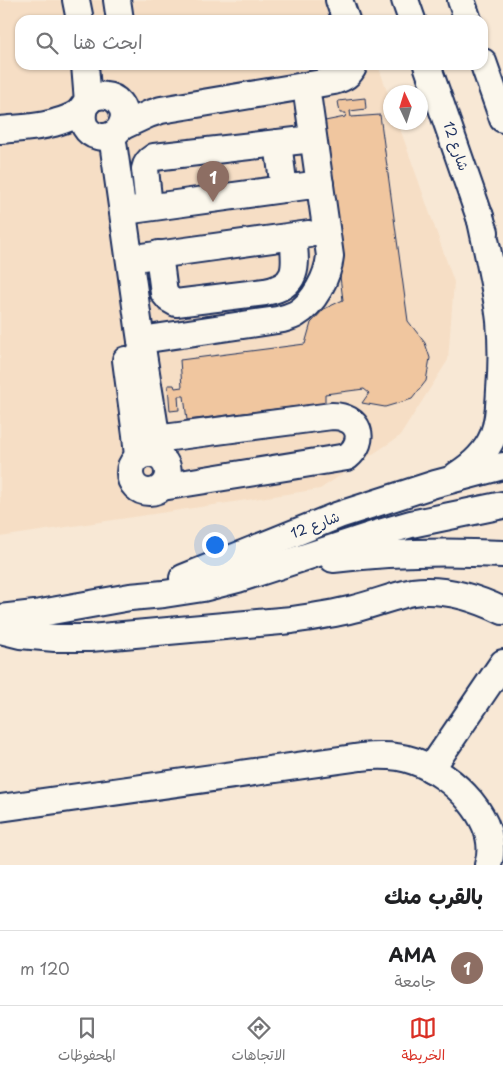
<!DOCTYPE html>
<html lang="ar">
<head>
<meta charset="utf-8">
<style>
	:root { --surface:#fff; --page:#f6f6f6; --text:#202124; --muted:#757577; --line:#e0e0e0; --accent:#d93025 }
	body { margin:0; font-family:"Playpen Sans","Playpen Sans Arabic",sans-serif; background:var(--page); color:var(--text); direction:rtl }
	.compass { position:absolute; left:383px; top:85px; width:45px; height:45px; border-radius:50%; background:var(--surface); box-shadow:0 1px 4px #0004; rotate:356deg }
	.you { position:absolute; left:214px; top:544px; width:18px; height:18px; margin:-12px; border:4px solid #fff; border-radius:50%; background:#1a73e8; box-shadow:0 0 0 8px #1a73e833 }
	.badge { display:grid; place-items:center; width:32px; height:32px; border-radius:50%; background:var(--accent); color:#fff; font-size:16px; font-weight:700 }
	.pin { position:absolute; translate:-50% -41px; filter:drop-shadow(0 1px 2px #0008) }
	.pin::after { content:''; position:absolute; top:26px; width:18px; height:15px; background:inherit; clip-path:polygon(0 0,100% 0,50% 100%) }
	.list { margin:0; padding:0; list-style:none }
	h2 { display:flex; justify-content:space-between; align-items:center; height:65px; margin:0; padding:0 20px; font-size:21px }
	h2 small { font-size:16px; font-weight:400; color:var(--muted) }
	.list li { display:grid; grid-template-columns:32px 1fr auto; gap:15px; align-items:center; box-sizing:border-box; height:75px; padding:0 20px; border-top:1px solid var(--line) }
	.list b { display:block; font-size:19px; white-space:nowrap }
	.list p { margin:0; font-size:16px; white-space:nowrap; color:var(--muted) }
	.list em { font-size:16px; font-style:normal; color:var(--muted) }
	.icon { flex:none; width:28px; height:28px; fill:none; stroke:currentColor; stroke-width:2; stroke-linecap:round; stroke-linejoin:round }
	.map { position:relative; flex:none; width:503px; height:865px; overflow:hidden; direction:ltr }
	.search { position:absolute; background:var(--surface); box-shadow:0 1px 4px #0004; left:15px; right:15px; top:15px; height:55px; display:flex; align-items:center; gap:12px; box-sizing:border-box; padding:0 18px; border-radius:15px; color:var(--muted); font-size:19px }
	.sheet { height:140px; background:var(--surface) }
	nav { display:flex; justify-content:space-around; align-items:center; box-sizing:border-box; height:70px; border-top:1px solid var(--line); background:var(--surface); font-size:14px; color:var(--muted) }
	nav a { display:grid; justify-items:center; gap:2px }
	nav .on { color:var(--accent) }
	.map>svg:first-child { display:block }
	.built { fill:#f6dec5 }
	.building { fill:#f0c69f; stroke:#1b2f5e }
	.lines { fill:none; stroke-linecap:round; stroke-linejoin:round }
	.minor-casing { stroke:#1b2f5e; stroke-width:30 }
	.minor { stroke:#fbf7ec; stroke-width:26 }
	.labels { text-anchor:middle; stroke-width:4; stroke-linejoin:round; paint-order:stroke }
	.street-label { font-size:14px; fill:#1b2f5e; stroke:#fbf7ec }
</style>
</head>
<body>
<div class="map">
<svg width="503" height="865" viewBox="0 0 503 865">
	<rect width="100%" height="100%" fill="#f8e8d5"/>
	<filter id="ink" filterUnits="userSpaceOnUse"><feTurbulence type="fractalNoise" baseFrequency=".02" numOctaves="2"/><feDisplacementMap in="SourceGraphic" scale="10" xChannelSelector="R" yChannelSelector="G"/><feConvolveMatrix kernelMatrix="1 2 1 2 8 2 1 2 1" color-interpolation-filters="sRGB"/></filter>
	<g filter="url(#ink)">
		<!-- built -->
		<path class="built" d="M0,0H355L363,20H20V65H378L390,100V122L398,123L454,282L448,360L400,436L320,489L0,537Z"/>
		<!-- building -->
		<path class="building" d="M365,98L366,109L350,111L351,117L380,115L408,321L425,343L430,358L426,381L412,399L385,407L362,403L369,393L364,389L325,394V403L187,420L184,396H178L179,410L170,411L168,385H174L175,388L182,387L180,360L305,344L311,323L324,309L343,300L320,122L345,117L346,113H340L338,101Z"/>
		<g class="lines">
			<!-- minor casing -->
			<g class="minor-casing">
				<g id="minor">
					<path d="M76,0L80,20"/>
					<path d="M117,0L120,20"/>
					<path d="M339,0L346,20"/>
					<path d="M405,0L412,20"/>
					<path d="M461,0L468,20"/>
					<path d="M483,62L503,119"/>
					<path d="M85,65L88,102"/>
					<path d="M427,65L485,232"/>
					<path d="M121,127L149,114L161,110L334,81C344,78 350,75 354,65"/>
					<path d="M0,130C19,128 39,128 57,122C64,120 72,117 78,113C82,109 84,105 88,101C97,93 112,94 119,103C123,108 125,115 123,121C117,147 75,140 84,108"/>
					<path d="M112,135C121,197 129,258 138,320C144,365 153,411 159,456"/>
					<path d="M278,143L284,189"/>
					<path d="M149,207L145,169C146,163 149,160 154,157L313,139"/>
					<path d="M132,210L320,184"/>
					<path d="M159,254L164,293L169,299L176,303L265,292C300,286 296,265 293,237"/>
					<path d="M142,257L309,234"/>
					<path d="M141,340L277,320C283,319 290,317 296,314C314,303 328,277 330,256L306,86"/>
					<path d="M126,360L136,435L138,457"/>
					<path d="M156,439L332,416C359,416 368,440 347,457L162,487"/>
					<circle cx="149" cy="473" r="19"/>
					<path d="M457,475C473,465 486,453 493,436C499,421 499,406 500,390C502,367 502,344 500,321C496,286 487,250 480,216"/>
					<path d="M333,559C390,552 446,551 503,554"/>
					<path d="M183,578L339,515L435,484L503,466"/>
					<path d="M0,618L35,614L130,597L164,594L203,588L238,579L376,534L411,524L503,505"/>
					<path d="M0,630L20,635L55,638H90L292,620C313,617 333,614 353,609C374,604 393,596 413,592C444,588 476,598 503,611"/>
					<path d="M431,769L503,663"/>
					<path d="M0,808L361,757C379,755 397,755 414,761C452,774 502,821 488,865"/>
				</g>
			</g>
			<!-- minor -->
			<use href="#minor" class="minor"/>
		</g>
	</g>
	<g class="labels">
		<!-- street labels -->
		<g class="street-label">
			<text transform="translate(456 146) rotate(71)" y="5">شارع 12</text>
			<text transform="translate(315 525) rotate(-21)" y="5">شارع 12</text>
		</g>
	</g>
</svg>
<svg class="compass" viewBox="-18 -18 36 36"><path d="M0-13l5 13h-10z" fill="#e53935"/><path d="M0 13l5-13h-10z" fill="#757577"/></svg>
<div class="you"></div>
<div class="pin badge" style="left:213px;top:202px;background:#8d6e63">1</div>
<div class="search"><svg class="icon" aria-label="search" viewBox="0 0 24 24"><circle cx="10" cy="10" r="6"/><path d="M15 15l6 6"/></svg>ابحث هنا</div>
</div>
<section class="sheet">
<h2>بالقرب منك<small></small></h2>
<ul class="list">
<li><span class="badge" style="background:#8d6e63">1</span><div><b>AMA</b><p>جامعة</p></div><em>120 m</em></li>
</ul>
</section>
<nav>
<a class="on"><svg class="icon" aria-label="map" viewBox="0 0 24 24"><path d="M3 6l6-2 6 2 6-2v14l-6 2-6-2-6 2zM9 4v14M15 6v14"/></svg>الخريطة</a>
<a><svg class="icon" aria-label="directions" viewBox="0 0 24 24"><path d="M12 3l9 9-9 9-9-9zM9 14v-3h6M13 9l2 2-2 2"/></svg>الاتجاهات</a>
<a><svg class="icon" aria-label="saved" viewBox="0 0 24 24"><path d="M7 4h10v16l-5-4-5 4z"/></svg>المحفوظات</a>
</nav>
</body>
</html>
